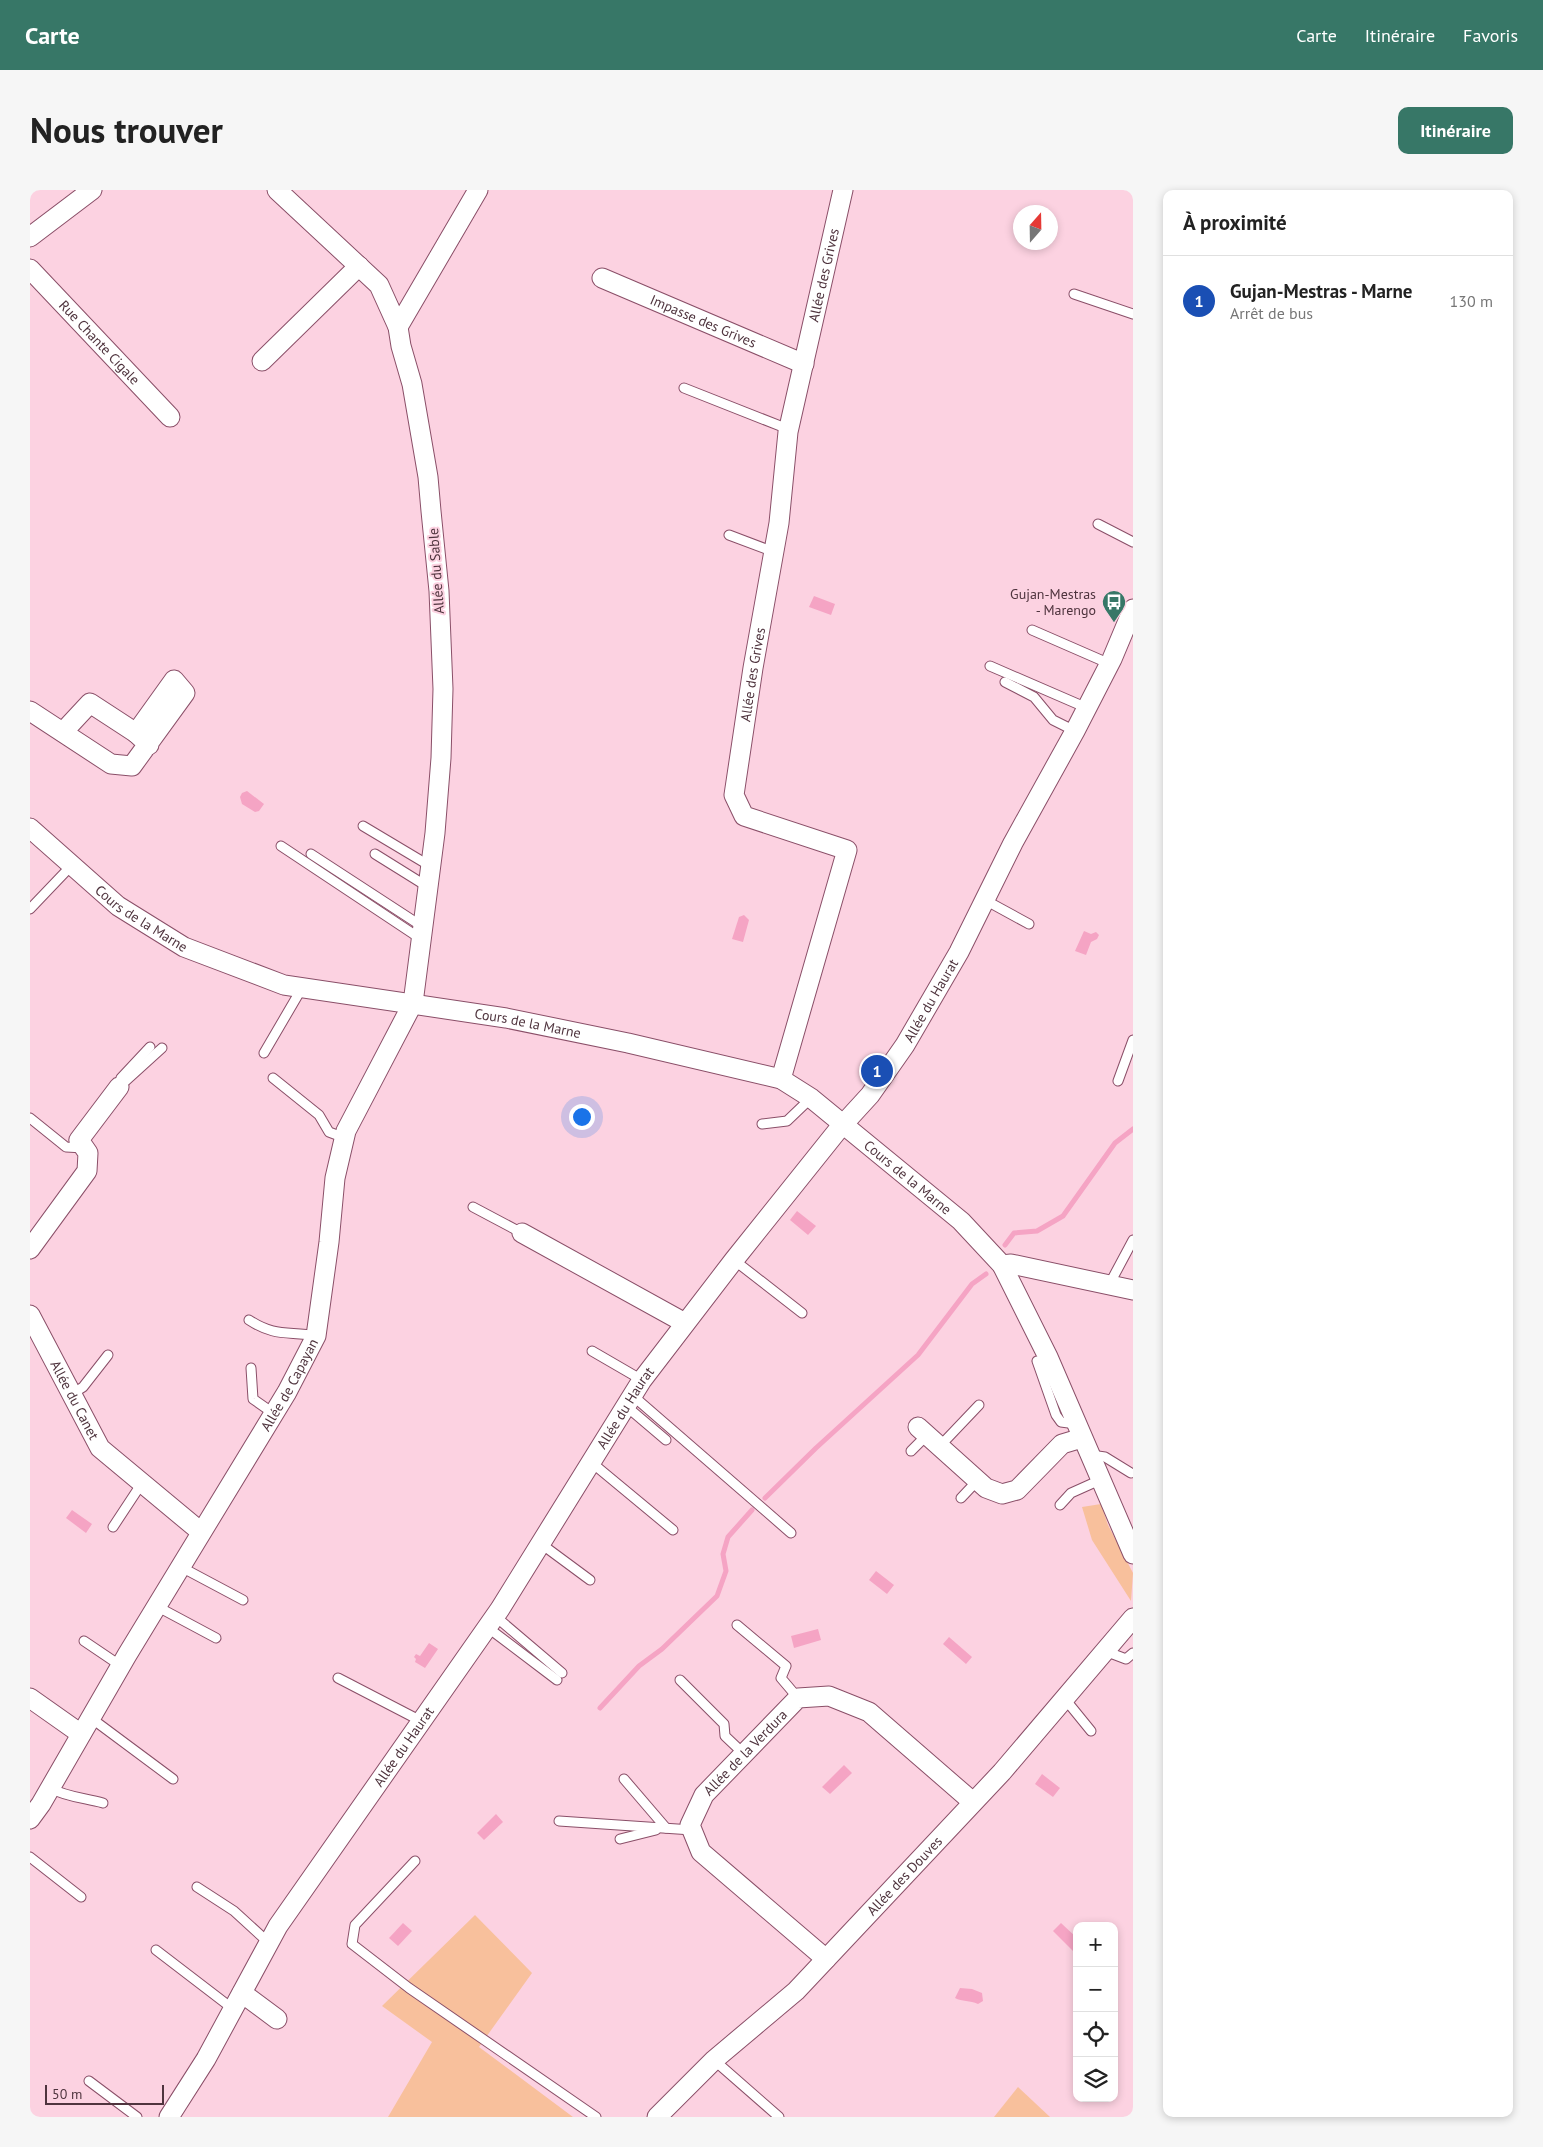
<!DOCTYPE html>
<html lang="fr">
<head>
<meta charset="utf-8">
<style>
	:root { --surface:#fff; --page:#f6f6f6; --text:#222; --muted:#767676; --line:#e0e0e0; --accent:#377767 }
	body { margin:0; font-family:"PT Sans",sans-serif; background:var(--page); color:var(--text) }
	.controls { position:absolute; right:15px; bottom:15px; display:grid; overflow:hidden; border-radius:10px; box-shadow:0 2px 8px #0003 }
	.controls button { width:45px; height:45px; display:grid; place-items:center; padding:0; border:0; border-bottom:1px solid var(--line); background:var(--surface); color:var(--text); font:25px sans-serif }
	.compass { position:absolute; left:983px; top:15px; width:45px; height:45px; border-radius:50%; background:var(--surface); box-shadow:0 2px 8px #0003; rotate:20deg }
	.scale { position:absolute; left:15px; bottom:12px; width:119px; box-sizing:border-box; padding-left:5px; border:2px solid #4f343e; border-top:0; font-size:14px; line-height:18px; white-space:nowrap; color:#4f343e; -webkit-text-stroke:4px #fcd2e1; paint-order:stroke }
	.you { position:absolute; left:551px; top:926px; width:18px; height:18px; margin:-12px; border:4px solid #fff; border-radius:50%; background:#1a73e8; box-shadow:0 0 0 8px #1a73e833 }
	.badge { display:grid; place-items:center; width:32px; height:32px; border-radius:50%; background:var(--accent); color:#fff; font-size:16px; font-weight:700 }
	.pin { position:absolute; translate:-50% -50%; border:2px solid #fff; box-shadow:0 1px 5px #0006 }
	.list { margin:0; padding:0; list-style:none }
	h2 { display:flex; justify-content:space-between; align-items:center; height:65px; margin:0; padding:0 20px; font-size:21px }
	h2 small { font-size:16px; font-weight:400; color:var(--muted) }
	.list li { display:grid; grid-template-columns:32px 1fr auto; gap:15px; align-items:center; box-sizing:border-box; height:90px; padding:0 20px; border-top:1px solid var(--line) }
	.list b { display:block; font-size:19px; white-space:nowrap }
	.list p { margin:0; font-size:16px; white-space:nowrap; color:var(--muted) }
	.list em { font-size:16px; font-style:normal; color:var(--muted) }
	.icon { flex:none; width:28px; height:28px; fill:none; stroke:currentColor; stroke-width:2; stroke-linecap:round; stroke-linejoin:round }
	.map { position:relative; flex:none; width:1103px; height:1927px; overflow:hidden; border-radius:10px }
	header { display:flex; align-items:center; gap:30px; box-sizing:border-box; height:70px; padding:0 25px; background:var(--accent); color:#fff }
	header strong { font-size:24px }
	nav { display:flex; gap:28px; margin-inline-start:auto; font-size:18px }
	.intro { display:flex; align-items:center; justify-content:space-between; box-sizing:border-box; height:120px; padding:0 30px }
	h1 { margin:0; font-size:35px }
	.button { padding:12px 22px; border-radius:10px; background:var(--accent); color:#fff; font-size:18px; font-weight:700 }
	main { display:flex; gap:30px; padding:0 30px }
	aside { flex:1; background:var(--surface); border-radius:10px; box-shadow:0 2px 8px #0003 }
	.map>svg:first-child { display:block }
	.green { fill:#f8c09c }
	.water { fill:#f5a4c4 }
	.lines { fill:none; stroke-linecap:round; stroke-linejoin:round }
	.stream { stroke:#f5a4c4; stroke-width:5 }
	.lane-casing { stroke:#8a4f68; stroke-width:11 }
	.street-casing { stroke:#8a4f68; stroke-width:21 }
	.lane { stroke:#fff; stroke-width:9 }
	.street { stroke:#fff; stroke-width:19 }
	.labels { text-anchor:middle; stroke-width:4; stroke-linejoin:round; paint-order:stroke }
	.street-label { font-size:14px; fill:#4f343e; stroke:#fcd2e1 }
	.poi-label { font-size:14px; fill:#4f343e; stroke:#fcd2e1; text-anchor:end }
</style>
</head>
<body>
<header>
<strong>Carte</strong>
<nav><a>Carte</a><a>Itinéraire</a><a>Favoris</a></nav>
</header>
<div class="intro"><h1>Nous trouver</h1><a class="button">Itinéraire</a></div>
<main>
<div class="map">
<svg width="1103" height="1927" viewBox="0 0 1103 1927">
	<rect width="100%" height="100%" fill="#fcd2e1"/>
	<!-- green -->
	<g class="green">
		<path d="M1071,1314L1078,1335L1103,1383L1101,1411L1062,1350L1052,1317Z"/>
		<path d="M445,1725L502,1783L449,1857L543,1927H358L402,1852L352,1816Z"/>
		<path d="M988,1897L1020,1927H964Z"/>
	</g>
	<!-- water -->
	<g class="water">
		<path d="M784,406L805,414L801,425L779,417Z"/>
		<path d="M217,601L234,614L229,621L225,622L212,614L210,607L212,603Z"/>
		<path d="M714,725L719,730L713,752L702,749L709,727Z"/>
		<path d="M1054,741L1061,744L1066,742L1069,745L1067,749L1061,752L1056,765L1045,761Z"/>
		<path d="M767,1021L786,1036L778,1045L760,1030Z"/>
		<path d="M42,1320L62,1334L56,1343L36,1328Z"/>
		<path d="M846,1381L864,1395L857,1404L839,1390Z"/>
		<path d="M788,1439L791,1450L764,1458L761,1446Z"/>
		<path d="M919,1447L942,1467L936,1474L913,1454Z"/>
		<path d="M399,1453L408,1459L395,1478L385,1472L386,1469L384,1467L386,1464L390,1466Z"/>
		<path d="M814,1575L822,1583L800,1604L792,1597Z"/>
		<path d="M1012,1584L1030,1598L1023,1607L1005,1594Z"/>
		<path d="M466,1624L473,1632L454,1650L447,1643Z"/>
		<path d="M373,1733L382,1741L368,1756L359,1748Z"/>
		<path d="M1031,1733L1047,1748V1757L1043,1761L1023,1741Z"/>
		<path d="M930,1798L942,1799L952,1803L953,1811L948,1814C940,1810 932,1812 925,1808Z"/>
	</g>
	<g class="lines">
		<!-- stream -->
		<g class="stream">
			<path d="M975,1055L984,1043L1007,1041L1033,1026L1085,953L1103,939"/>
			<path d="M735,1308L786,1258L888,1165L942,1094L956,1084"/>
			<path d="M570,1518L609,1476L632,1459L687,1406L696,1381L693,1364L698,1347L722,1320"/>
		</g>
		<!-- lane casing -->
		<g class="lane-casing">
			<g id="lane">
				<path d="M1044,104L1103,124"/>
				<path d="M654,198L758,239"/>
				<path d="M1068,334L1103,352"/>
				<path d="M699,345L744,362"/>
				<path d="M1002,440L1080,474"/>
				<path d="M960,476L1057,518"/>
				<path d="M975,492L1004,507L1023,530L1045,541"/>
				<path d="M333,636L400,676"/>
				<path d="M251,656L391,749"/>
				<path d="M281,664L393,737"/>
				<path d="M345,664L398,697"/>
				<path d="M955,710L999,734"/>
				<path d="M0,719L41,676"/>
				<path d="M234,863L272,798"/>
				<path d="M243,888L289,925L299,942L315,948"/>
				<path d="M1088,891L1103,850"/>
				<path d="M90,893L91,888L120,857"/>
				<path d="M89,897L132,858"/>
				<path d="M0,928L36,957L54,958"/>
				<path d="M732,934L757,931L781,908"/>
				<path d="M443,1017L492,1043"/>
				<path d="M704,1070L772,1123"/>
				<path d="M1079,1095L1103,1050"/>
				<path d="M219,1130C245,1147 258,1141 286,1146"/>
				<path d="M562,1161L612,1190"/>
				<path d="M1007,1171L1026,1225L1031,1232L1046,1234"/>
				<path d="M221,1178L223,1209L243,1223"/>
				<path d="M42,1204L53,1197L78,1165"/>
				<path d="M602,1205L761,1343"/>
				<path d="M596,1216L636,1250"/>
				<path d="M910,1256L949,1215"/>
				<path d="M881,1261L897,1245"/>
				<path d="M1061,1265L1075,1267L1101,1283"/>
				<path d="M561,1272L643,1340"/>
				<path d="M931,1308L947,1291"/>
				<path d="M1030,1315L1041,1303L1070,1290"/>
				<path d="M83,1337L112,1293"/>
				<path d="M510,1353L560,1390"/>
				<path d="M151,1377L213,1410"/>
				<path d="M128,1417L186,1448"/>
				<path d="M465,1426L532,1483"/>
				<path d="M707,1435L756,1476L751,1488L768,1508"/>
				<path d="M457,1437L527,1490"/>
				<path d="M54,1451L91,1476"/>
				<path d="M1075,1461L1096,1469L1103,1463"/>
				<path d="M308,1488L391,1531"/>
				<path d="M650,1490L694,1534L695,1546L714,1564"/>
				<path d="M1035,1509L1061,1541"/>
				<path d="M61,1528L143,1589"/>
				<path d="M594,1589L636,1638"/>
				<path d="M20,1598C36,1607 55,1608 73,1613"/>
				<path d="M529,1631L662,1640"/>
				<path d="M590,1649L626,1640"/>
				<path d="M0,1667L51,1707"/>
				<path d="M385,1671L325,1735L322,1754L379,1798L566,1927"/>
				<path d="M167,1697L204,1721L239,1753"/>
				<path d="M126,1760L203,1819"/>
				<path d="M684,1870L749,1927"/>
				<path d="M59,1891L107,1927"/>
			</g>
		</g>
		<!-- street casing -->
		<g class="street-casing">
			<g id="street">
				<path d="M0,47L62,0"/>
				<path id="s1" d="M0,79L140,227"/>
				<path id="s2" d="M572,88L774,174"/>
				<path d="M368,137L448,0"/>
				<path d="M232,171L329,76"/>
				<path d="M0,521L81,574L102,576L155,503L144,490L106,543L119,555"/>
				<path d="M33,542L60,513L106,543"/>
				<path id="s3" d="M0,638L88,716L154,757L254,795L476,828L598,853L751,889L781,908L931,1031L972,1075L1018,1167L1103,1364"/>
				<path id="s4" d="M751,889L817,660L714,626L704,605L723,478L749,333L758,242L813,0"/>
				<path d="M492,1043L655,1133"/>
				<path d="M0,1059L57,981L58,963L49,950L89,897"/>
				<path d="M972,1075L981,1074L1103,1100"/>
				<path id="s5" d="M0,1125L70,1258L171,1342"/>
				<path d="M888,1237L956,1298L972,1304L987,1300L1032,1254L1052,1248"/>
				<path d="M0,1508L51,1544"/>
				<path id="s6" d="M0,1629L11,1614L97,1465L257,1202L286,1146L299,1052L305,988L316,941L383,813L405,643L411,568L413,499L409,401L401,321L398,287L382,194L371,156L368,137L349,95L247,0"/>
				<path id="s7" d="M796,1769L671,1662L660,1635L674,1605L768,1508L799,1506L839,1522L937,1607L942,1613"/>
				<path d="M212,1803L247,1829"/>
				<path id="s8" d="M139,1927L176,1869L248,1736L470,1419L612,1190L704,1070L808,940L840,905L875,855L929,762L983,653L1045,541L1082,469L1103,419"/>
				<path id="s9" d="M627,1927L684,1870L766,1801L972,1582L1103,1428"/>
			</g>
		</g>
		<!-- lane -->
		<use href="#lane" class="lane"/>
		<!-- street -->
		<use href="#street" class="street"/>
	</g>
	<!-- icons -->
	<defs>
		<g id="bus-pin" transform="scale(1.25)"><path d="M0 17L-7.5 6A9.5 9.5 0 1 1 7.5 6Z" fill="#377767" stroke="#fcd2e1"/><path d="M-5-6H5V4H4V6H2V4H-2V6H-4V4H-5ZM-3.5-4V0h7V-4ZM-3.5 1.2v1.5H-2V1.2ZM2 1.2v1.5H3.5V1.2Z" fill="#fff"/></g>
	</defs>
	<g fill-rule="evenodd">
		<use href="#bus-pin" x="1084" y="412"/>
	</g>
	<g class="labels">
		<!-- street labels -->
		<g class="street-label">
			<text dy="5" stroke="none"><textPath href="#s4" startOffset="898">Allée des Grives</textPath></text>
			<text dy="5" stroke="none"><textPath href="#s2" startOffset="110">Impasse des Grives</textPath></text>
			<text dy="5" stroke="none"><textPath href="#s1" startOffset="101">Rue Chante Cigale</textPath></text>
			<text transform="translate(406 381) rotate(-94)" y="5">Allée du Sable</text>
			<text dy="5" stroke="none"><textPath href="#s4" startOffset="492">Allée des Grives</textPath></text>
			<text dy="5" stroke="none"><textPath href="#s3" startOffset="144">Cours de la Marne</textPath></text>
			<text dy="5" stroke="none"><textPath href="#s8" startOffset="1354">Allée du Haurat</textPath></text>
			<text dy="5" stroke="none"><textPath href="#s3" startOffset="549">Cours de la Marne</textPath></text>
			<text dy="5" stroke="none"><textPath href="#s3" startOffset="969">Cours de la Marne</textPath></text>
			<text dy="5" stroke="none"><textPath href="#s6" startOffset="506">Allée de Capayan</textPath></text>
			<text dy="5" stroke="none"><textPath href="#s5" startOffset="96">Allée du Canet</textPath></text>
			<text dy="5" stroke="none"><textPath href="#s8" startOffset="844">Allée du Haurat</textPath></text>
			<text dy="5" stroke="none"><textPath href="#s8" startOffset="439">Allée du Haurat</textPath></text>
			<text dy="5" stroke="none"><textPath href="#s7" startOffset="286">Allée de la Verdura</textPath></text>
			<text dy="5" stroke="none"><textPath href="#s9" startOffset="346">Allée des Douves</textPath></text>
		</g>
		<!-- poi labels -->
		<g class="poi-label">
			<text x="1066" y="409">Gujan-Mestras<tspan x="1066" dy="16">- Marengo</tspan></text>
		</g>
	</g>
</svg>
<div class="controls">
<button>+</button>
<button>−</button>
<button><svg class="icon" aria-label="locate" viewBox="0 0 24 24"><circle cx="12" cy="12" r="6"/><path d="M12 2v4M12 18v4M2 12h4M18 12h4"/></svg></button>
<button><svg class="icon" aria-label="layers" viewBox="0 0 24 24"><path d="M12 4l9 5-9 5-9-5zM3 14l9 5 9-5"/></svg></button>
</div>
<svg class="compass" viewBox="-18 -18 36 36"><path d="M0-13l5 13h-10z" fill="#e53935"/><path d="M0 13l5-13h-10z" fill="#767676"/></svg>
<div class="scale">50 m</div>
<div class="you"></div>
<div class="pin badge" style="left:847px;top:881px;background:#1a4fb4">1</div>
</div>
<aside>
<h2>À proximité<small></small></h2>
<ul class="list">
<li><span class="badge" style="background:#1a4fb4">1</span><div><b>Gujan-Mestras - Marne</b><p>Arrêt de bus</p></div><em>130 m</em></li>
</ul>
</aside>
</main>
</body>
</html>
